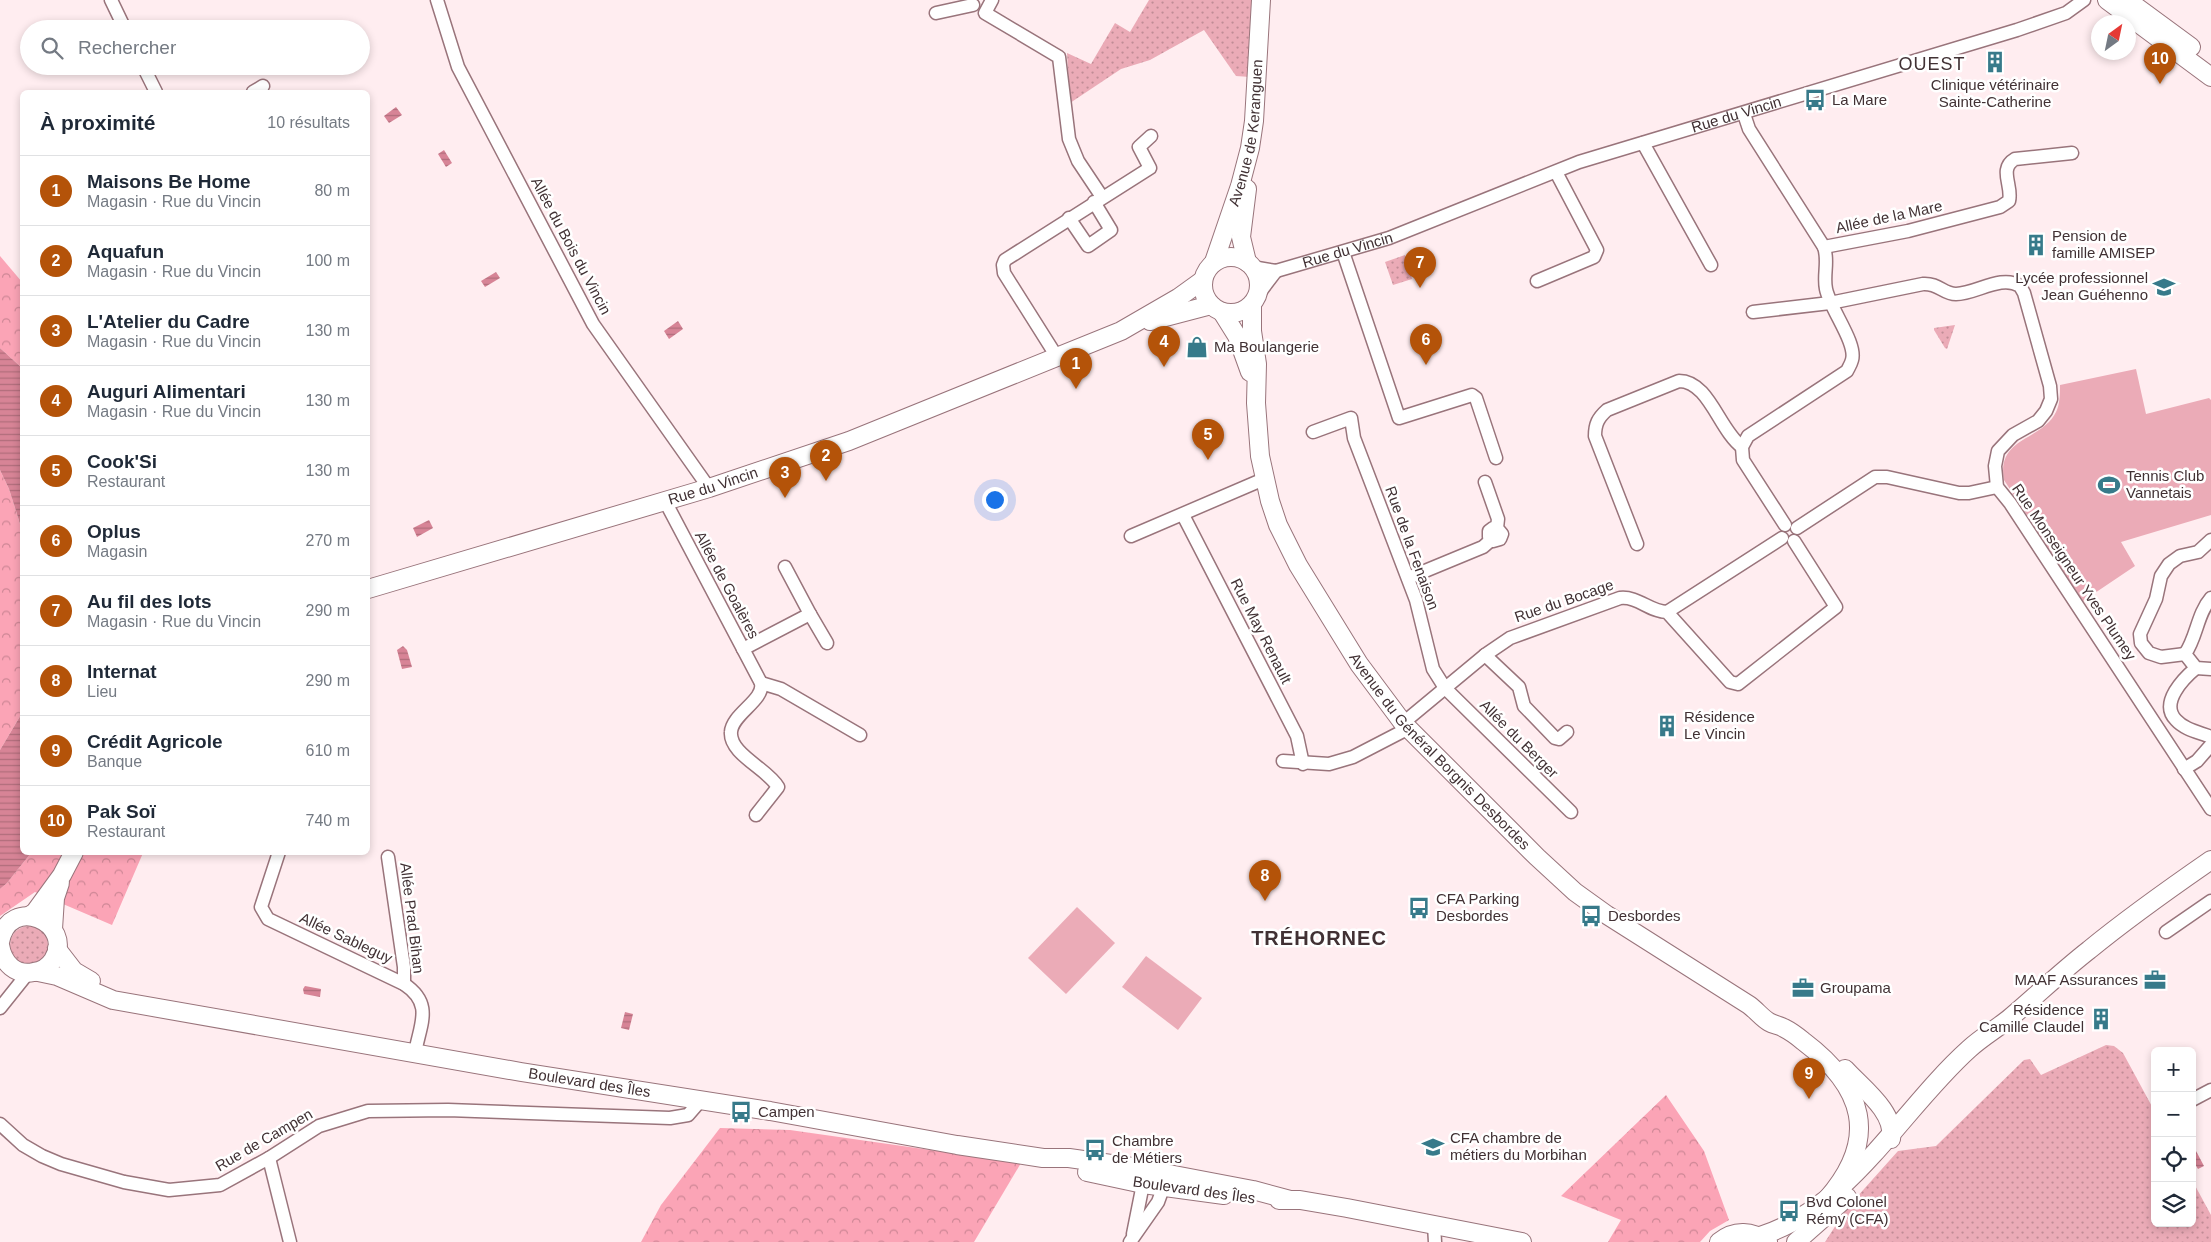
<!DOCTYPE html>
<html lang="fr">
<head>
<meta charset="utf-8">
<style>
	:root { --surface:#fff; --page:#f2f2f3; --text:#1f2937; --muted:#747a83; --line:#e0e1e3; --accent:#b45309 }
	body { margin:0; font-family:Arial,sans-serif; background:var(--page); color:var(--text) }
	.controls { position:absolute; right:15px; bottom:15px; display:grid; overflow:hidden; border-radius:8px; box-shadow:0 2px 8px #0003 }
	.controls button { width:45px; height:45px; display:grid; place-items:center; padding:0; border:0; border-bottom:1px solid var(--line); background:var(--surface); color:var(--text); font:25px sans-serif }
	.compass { position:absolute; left:2091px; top:15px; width:45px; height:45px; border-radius:50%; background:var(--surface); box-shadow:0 2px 8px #0003; rotate:33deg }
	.you { position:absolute; left:994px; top:499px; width:18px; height:18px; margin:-12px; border:4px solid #fff; border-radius:50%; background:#1a73e8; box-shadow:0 0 0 8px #1a73e833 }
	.badge { display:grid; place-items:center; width:32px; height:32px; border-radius:50%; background:var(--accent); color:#fff; font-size:16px; font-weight:700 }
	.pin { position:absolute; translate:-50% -41px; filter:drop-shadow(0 1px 2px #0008) }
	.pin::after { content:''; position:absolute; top:26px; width:18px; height:15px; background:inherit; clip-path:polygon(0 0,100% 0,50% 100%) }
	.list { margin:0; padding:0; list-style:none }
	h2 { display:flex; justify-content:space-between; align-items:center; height:65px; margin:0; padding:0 20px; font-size:21px }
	h2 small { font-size:16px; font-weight:400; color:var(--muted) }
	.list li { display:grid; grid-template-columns:32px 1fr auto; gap:15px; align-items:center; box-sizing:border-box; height:70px; padding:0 20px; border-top:1px solid var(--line) }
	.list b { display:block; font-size:19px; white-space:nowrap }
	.list p { margin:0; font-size:16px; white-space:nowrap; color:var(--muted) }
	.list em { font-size:16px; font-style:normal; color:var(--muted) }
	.icon { flex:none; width:28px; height:28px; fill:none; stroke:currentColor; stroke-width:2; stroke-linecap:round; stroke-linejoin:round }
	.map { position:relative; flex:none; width:2211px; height:1242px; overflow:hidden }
	.search { position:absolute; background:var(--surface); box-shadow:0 2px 8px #0003; left:20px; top:20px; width:350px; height:55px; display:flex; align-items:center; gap:12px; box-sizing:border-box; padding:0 18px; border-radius:28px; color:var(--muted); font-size:19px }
	.panel { position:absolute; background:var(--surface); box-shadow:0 2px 8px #0003; left:20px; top:90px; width:350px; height:765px; border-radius:8px }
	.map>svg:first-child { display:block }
	.grass { fill:url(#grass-dots) }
	.forest { fill:url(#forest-crowns) }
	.pitch { fill:#ebabb7 }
	.water { fill:url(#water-rules) }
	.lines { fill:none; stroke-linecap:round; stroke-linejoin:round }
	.street-casing { stroke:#99747b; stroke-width:15 }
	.secondary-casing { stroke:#99747b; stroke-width:20 }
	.street { stroke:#fff; stroke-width:12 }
	.secondary { stroke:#fff; stroke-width:18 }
	.labels { text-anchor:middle; stroke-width:5; stroke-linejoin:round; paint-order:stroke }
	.poi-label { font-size:15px; fill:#413134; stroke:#fff; text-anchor:start }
	.street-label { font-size:15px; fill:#413134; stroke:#fff }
	.quarter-label { font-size:18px; letter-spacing:1px; fill:#413134; stroke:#fff }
	.district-label { font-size:20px; font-weight:bold; letter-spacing:1px; fill:#413134; stroke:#fff }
</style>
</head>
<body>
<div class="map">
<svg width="2211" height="1242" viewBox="0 0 2211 1242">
	<defs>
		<pattern id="grass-dots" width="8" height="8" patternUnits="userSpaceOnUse" patternTransform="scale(1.25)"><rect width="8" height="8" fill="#ebabb7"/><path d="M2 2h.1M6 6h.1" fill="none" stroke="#c08c96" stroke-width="1.8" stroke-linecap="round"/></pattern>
		<pattern id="forest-crowns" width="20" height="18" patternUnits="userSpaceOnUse" patternTransform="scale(1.25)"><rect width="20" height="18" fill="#fba4b6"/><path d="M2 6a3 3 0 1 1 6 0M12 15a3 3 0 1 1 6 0" fill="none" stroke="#cd8695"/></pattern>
		<pattern id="water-rules" width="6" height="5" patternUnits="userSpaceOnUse" patternTransform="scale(1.25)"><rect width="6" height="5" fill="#d78496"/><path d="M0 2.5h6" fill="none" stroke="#b06d7b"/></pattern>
	</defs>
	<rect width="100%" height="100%" fill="#ffedf0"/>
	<!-- grass -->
	<g class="grass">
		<path d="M1149,0H1254L1250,77L1236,76L1204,30L1150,60L1121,69L1070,103L1067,53L1091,64L1115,23L1130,32Z"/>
		<path d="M1405,255L1412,279L1393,285L1385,262Z"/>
		<path d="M1955,325L1947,349L1945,348L1934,330V328Z"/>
		<circle cx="29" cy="945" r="19"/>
		<path d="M2106,1045L2114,1046L2123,1053L2155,1112V1223H2192V1180L2211,1215V1242H1825L1847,1208L1898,1151L1936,1146L2024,1060L2030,1059L2041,1075Z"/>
	</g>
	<!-- forest -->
	<g class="forest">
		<path d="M0,256L22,282V368L0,348Z"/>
		<path d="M0,470L9,489L22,530V713L0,750Z"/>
		<path d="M31,853H143L112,925L35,892L0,916V889L7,883Z"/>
		<path d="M1666,1095L1704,1151L1729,1220L1710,1231L1700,1242H1608L1621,1220L1561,1196Z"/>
		<path d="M720,1128L790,1130L1021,1163L974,1242H641L661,1205Z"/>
	</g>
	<!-- pitch -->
	<g class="pitch">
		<path d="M2136,369L2146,414L2209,398L2211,400V515L2121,542L2135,566L2083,601L2004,480C1996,437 2042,441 2056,412C2060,404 2060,394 2060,385Z"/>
		<path d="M1077,907L1115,943L1066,994L1028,958Z"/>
		<path d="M1146,956L1202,998L1178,1030L1122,987Z"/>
	</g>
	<!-- water -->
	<g class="water">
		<path d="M396,107L402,115L389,123L384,116Z"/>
		<path d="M444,150L452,163L446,167L438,154Z"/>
		<path d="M496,272L500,278L485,287L481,281Z"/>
		<path d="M678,321L683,329L669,339L664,331Z"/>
		<path d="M0,348L22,368V530L9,489L0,470Z"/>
		<path d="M429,520L433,528L417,537L413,528Z"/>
		<path d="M403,646L407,650L412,667L402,669L397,650Z"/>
		<path d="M22,713V852L31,853L7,883L0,889V750Z"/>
		<path d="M305,986L321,989L320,997L304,994L303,989Z"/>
		<path d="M625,1012L633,1014L629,1030L621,1028Z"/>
		<path d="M2196,1151L2204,1166L2198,1169L2192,1159V1153Z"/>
	</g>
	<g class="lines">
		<!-- street casing -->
		<g class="street-casing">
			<g id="street">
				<path d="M111,0L125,29"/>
				<path d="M437,0L458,67L593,324L709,488"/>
				<path d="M992,0L985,13L1059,57L1069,139L1078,161L1102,197"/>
				<path d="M936,13L973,5"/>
				<path d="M143,66L156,92"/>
				<path d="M253,92L263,86"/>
				<path d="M1744,114L1749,129L1824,247L1908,231L2000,207L2009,201C2013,186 1998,169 2015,159L2072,153"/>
				<path d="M1643,143L1711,265"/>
				<path d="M1069,218L1088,246L1111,230L1094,202"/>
				<path d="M1343,252L1399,418L1472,395L1476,398L1496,458"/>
				<path id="s1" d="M1252,267L1276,271L1389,238L1579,162L2017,30L2066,13L2084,0"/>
				<path d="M1537,281L1594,257L1597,250L1556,172"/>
				<path d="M1257,296L1276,271"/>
				<path d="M1753,312L1830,303L1923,284C1939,283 1943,294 1956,294C1976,294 2001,274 2020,286L2024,293L2050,386L2051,399L2046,411L2038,421L2013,435L1998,451L1995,466L1997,487L2010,503L2211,809"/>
				<path d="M1057,357L1004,273L1003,265L1005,260L1150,168L1139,147L1151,136"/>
				<path d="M1313,432L1351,418L1354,438L1416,600L1433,669L1445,688L1571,812"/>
				<path d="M1485,482L1498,519L1497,528L1502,534L1500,539L1493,541L1489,537V531L1493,528H1497"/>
				<path d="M665,501L761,683C765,700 732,714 731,732C729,754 768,769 778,787L756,815"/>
				<path d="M1183,515L1297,736L1303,764"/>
				<path d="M1785,525L1743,460L1742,447L1748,436L1847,371C1849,367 1851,364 1852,360C1857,343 1830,309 1826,289C1823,275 1829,261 1824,247"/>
				<path d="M1797,528L1875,477H1887L1959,493H1969L1997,487"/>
				<path d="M1131,536L1264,479"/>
				<path d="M1637,544L1595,436C1595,424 1598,418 1607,410L1679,381C1709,381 1719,430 1742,447"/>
				<path d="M1408,578L1483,547L1491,540"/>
				<path d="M2211,598C2197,614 2197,637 2185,654L2196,668L2211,669"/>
				<path d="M1667,612L1782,538"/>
				<path d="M810,614L827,643"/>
				<path d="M743,649L810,614L785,567"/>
				<path d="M2185,654L2161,657L2149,653L2141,643L2140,634L2156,599L2161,576L2169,564L2180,556L2198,552L2211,540"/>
				<path d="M1485,655L1519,687L1524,706L1555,738L1559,739L1567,732"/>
				<path d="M2196,668C2184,678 2159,703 2176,720C2185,730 2199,732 2211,737"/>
				<path d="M761,683L781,689L860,735"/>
				<path d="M1403,723L1485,655L1510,638L1620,598C1638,596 1650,612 1667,612L1730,682L1738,684L1836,607L1794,541"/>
				<path d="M1283,761L1329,764L1353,757L1409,728"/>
				<path d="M2184,769L2197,761L2211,745"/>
				<path d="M279,852L261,907L268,919L404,984C434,1004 420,1024 415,1053"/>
				<path d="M388,857L404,967V984"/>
				<path d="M2166,932L2211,901"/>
				<path d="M0,1008L28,973"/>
				<path d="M2192,1100L2211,1090"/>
				<path d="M0,1124L23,1145L42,1156L61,1164L124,1182L169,1190L220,1185L269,1158L319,1126L368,1111L448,1110L670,1118L688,1115L701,1100"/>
				<path d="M269,1158L290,1242"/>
				<path d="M1434,1225L1435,1242"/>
				<path d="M1133,1234L1143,1184L1147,1178"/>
				<path d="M1130,1242L1158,1202L1166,1180"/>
			</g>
		</g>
		<!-- secondary casing -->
		<g class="secondary-casing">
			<g id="secondary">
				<path d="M2107,0L2211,77"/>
				<path d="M2127,0L2191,47"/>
				<path d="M1247,189L1241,237L1247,262"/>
				<circle cx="1231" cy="285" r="28"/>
				<path id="s2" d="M1214,262L1240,186L1250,148L1254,121L1261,0"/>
				<path id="s3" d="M1252,304V331L1257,364L1256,403L1260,456L1270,501L1278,525L1298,565L1359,664L1403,723L1537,857L1575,892L1607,915L1749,1005C1756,1010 1762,1018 1769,1022C1774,1025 1779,1025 1784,1028C1790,1031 1797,1036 1803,1041C1864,1087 1880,1138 1827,1199"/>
				<path d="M1222,312L1237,336L1250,372"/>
				<path d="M1150,321L1211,305"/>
				<path id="s4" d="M368,589L709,488L849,441L1121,331L1178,298L1203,280"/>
				<path d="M29,916L35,912L62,875L74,852"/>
				<path d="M53,929L55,898L60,883"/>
				<path d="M0,942C9,893 76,923 53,960C49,966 42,971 34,972C16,976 3,964 0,945"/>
				<path d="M57,949L74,971L91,981"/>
				<path id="s5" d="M38,972L57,976L113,1000L521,1072L770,1111L957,1145L1043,1158H1069L1132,1167L1253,1190L1290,1200"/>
				<path d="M1845,1069C1861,1087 1896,1112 1891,1139"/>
				<path d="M1087,1172L1143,1184L1224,1195"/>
				<path d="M1279,1200H1300L1347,1208L1522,1242"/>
				<path d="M1760,1236C1850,1208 1901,1110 1969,1049C1982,1037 1998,1028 2011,1017C2037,995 2062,971 2089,950C2128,918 2169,889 2211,860"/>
				<path d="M1719,1242C1735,1229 1752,1231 1768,1242"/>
				<path d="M1796,1242L1847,1197"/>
			</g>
		</g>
		<!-- street -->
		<use href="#street" class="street"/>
		<!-- secondary -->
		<use href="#secondary" class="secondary"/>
	</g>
	<!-- icons -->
	<defs>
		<g id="building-bare" transform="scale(1.725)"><path d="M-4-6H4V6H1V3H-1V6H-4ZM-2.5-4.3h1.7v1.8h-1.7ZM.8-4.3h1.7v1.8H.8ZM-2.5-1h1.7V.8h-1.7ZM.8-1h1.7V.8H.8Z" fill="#377a8a" stroke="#fff" stroke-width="2.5" paint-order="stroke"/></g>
		<g id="bus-bare" transform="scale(1.725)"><path d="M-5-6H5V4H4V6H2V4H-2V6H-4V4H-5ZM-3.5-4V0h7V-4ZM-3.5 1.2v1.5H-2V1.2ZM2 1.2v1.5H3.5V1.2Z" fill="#377a8a" stroke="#fff" stroke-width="2.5" paint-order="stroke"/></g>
		<g id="school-bare" transform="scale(1.725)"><path d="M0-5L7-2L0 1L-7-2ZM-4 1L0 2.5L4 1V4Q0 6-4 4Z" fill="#377a8a" stroke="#fff" stroke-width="2.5" paint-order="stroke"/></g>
		<g id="shop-bare" transform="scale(1.725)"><path d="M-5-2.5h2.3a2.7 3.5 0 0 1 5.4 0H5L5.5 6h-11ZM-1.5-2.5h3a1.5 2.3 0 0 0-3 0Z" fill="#377a8a" stroke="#fff" stroke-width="2.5" paint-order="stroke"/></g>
		<g id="stadium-bare" transform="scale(1.725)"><path d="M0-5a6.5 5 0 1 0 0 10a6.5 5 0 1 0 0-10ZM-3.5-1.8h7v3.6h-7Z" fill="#377a8a" stroke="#fff" stroke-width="2.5" paint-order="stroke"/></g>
		<g id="office-bare" transform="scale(1.725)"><path d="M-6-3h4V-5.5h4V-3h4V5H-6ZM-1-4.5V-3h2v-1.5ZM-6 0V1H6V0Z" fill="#377a8a" stroke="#fff" stroke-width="2.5" paint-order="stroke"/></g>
		<g id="university-bare" transform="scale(1.725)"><path d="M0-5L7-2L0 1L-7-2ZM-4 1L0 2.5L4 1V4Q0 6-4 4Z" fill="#377a8a" stroke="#fff" stroke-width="2.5" paint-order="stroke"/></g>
	</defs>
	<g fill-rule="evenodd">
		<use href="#building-bare" x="1995" y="62"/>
		<use href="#bus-bare" x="1815" y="100"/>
		<use href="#building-bare" x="2036" y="245"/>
		<use href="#school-bare" x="2164" y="287"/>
		<use href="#shop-bare" x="1197" y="347"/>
		<use href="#stadium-bare" x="2109" y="485"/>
		<use href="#building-bare" x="1667" y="726"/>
		<use href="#bus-bare" x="1419" y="908"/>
		<use href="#bus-bare" x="1591" y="916"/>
		<use href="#office-bare" x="2155" y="980"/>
		<use href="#office-bare" x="1803" y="988"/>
		<use href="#building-bare" x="2101" y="1019"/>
		<use href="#bus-bare" x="741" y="1112"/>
		<use href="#university-bare" x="1433" y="1147"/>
		<use href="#bus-bare" x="1095" y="1150"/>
		<use href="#bus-bare" x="1789" y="1211"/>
	</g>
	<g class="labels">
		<!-- poi labels -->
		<g class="poi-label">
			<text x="1995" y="90" text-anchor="middle">Clinique vétérinaire<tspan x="1995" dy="17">Sainte-Catherine</tspan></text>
			<text x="1832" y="105">La Mare</text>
			<text x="2052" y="241">Pension de<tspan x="2052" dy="17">famille AMISEP</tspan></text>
			<text x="2148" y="283" text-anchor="end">Lycée professionnel<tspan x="2148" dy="17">Jean Guéhenno</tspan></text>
			<text x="1214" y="352">Ma Boulangerie</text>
			<text x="2126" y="481">Tennis Club<tspan x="2126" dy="17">Vannetais</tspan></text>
			<text x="1684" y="722">Résidence<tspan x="1684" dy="17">Le Vincin</tspan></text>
			<text x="1436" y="904">CFA Parking<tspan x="1436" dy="17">Desbordes</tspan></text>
			<text x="1608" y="921">Desbordes</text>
			<text x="2138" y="985" text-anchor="end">MAAF Assurances</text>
			<text x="1820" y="993">Groupama</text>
			<text x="2084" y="1015" text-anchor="end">Résidence<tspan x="2084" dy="17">Camille Claudel</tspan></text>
			<text x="758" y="1117">Campen</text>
			<text x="1450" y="1143">CFA chambre de<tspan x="1450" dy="17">métiers du Morbihan</tspan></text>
			<text x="1112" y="1146">Chambre<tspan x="1112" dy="17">de Métiers</tspan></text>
			<text x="1806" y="1207">Bvd Colonel<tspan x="1806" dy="17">Rémy (CFA)</tspan></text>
		</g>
		<!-- street labels -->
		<g class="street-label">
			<text dy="5" stroke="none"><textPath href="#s1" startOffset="511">Rue du Vincin</textPath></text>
			<text dy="5" stroke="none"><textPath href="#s2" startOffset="134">Avenue de Keranguen</textPath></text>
			<text transform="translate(1889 217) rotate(-12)" y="5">Allée de la Mare</text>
			<text transform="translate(571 246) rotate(62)" y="5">Allée du Bois du Vincin</text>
			<text dy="5" stroke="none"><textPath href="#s1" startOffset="99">Rue du Vincin</textPath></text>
			<text dy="5" stroke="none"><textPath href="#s4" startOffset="360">Rue du Vincin</textPath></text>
			<text transform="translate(1412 548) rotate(70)" y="5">Rue de la Fenaison</text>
			<text transform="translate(2074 572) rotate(56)" y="5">Rue Monseigneur Yves Plumey</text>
			<text transform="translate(727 585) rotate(62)" y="5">Allée de Goalères</text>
			<text transform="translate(1564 601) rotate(-19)" y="5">Rue du Bocage</text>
			<text transform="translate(1261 631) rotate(63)" y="5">Rue May Renault</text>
			<text transform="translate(1519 739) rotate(45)" y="5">Allée du Berger</text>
			<text dy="5" stroke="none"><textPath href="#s3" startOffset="504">Avenue du Général Borgnis Desbordes</textPath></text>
			<text transform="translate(412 918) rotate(83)" y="5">Allée Prad Bihan</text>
			<text transform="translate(346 938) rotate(25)" y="5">Allée Sableguy</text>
			<text dy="5" stroke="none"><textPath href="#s5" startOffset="564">Boulevard des Îles</textPath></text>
			<text transform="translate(264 1140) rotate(-30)" y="5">Rue de Campen</text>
			<text transform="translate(1194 1190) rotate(8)" y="5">Boulevard des Îles</text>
		</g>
		<!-- quarter labels -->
		<g class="quarter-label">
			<text x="1932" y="70">OUEST</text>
		</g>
		<!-- district labels -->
		<g class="district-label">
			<text x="1319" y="945">TRÉHORNEC</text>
		</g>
	</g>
</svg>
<div class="controls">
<button>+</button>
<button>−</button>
<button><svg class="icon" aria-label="locate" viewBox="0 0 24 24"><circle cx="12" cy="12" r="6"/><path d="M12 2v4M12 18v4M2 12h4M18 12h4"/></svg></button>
<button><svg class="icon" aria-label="layers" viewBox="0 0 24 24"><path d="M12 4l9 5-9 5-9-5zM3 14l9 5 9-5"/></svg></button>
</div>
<svg class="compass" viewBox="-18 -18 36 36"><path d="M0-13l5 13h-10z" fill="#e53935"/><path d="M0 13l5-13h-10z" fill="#747a83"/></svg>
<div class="you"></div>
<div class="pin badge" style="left:1076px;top:389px">1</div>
<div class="pin badge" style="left:826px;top:481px">2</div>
<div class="pin badge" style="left:785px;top:498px">3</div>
<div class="pin badge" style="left:1164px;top:367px">4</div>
<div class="pin badge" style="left:1208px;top:460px">5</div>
<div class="pin badge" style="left:1426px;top:365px">6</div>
<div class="pin badge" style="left:1420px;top:288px">7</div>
<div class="pin badge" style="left:1265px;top:901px">8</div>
<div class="pin badge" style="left:1809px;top:1099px">9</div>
<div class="pin badge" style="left:2160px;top:84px">10</div>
<div class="search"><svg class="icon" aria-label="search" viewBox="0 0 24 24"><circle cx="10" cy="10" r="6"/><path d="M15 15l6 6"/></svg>Rechercher</div>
<section class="panel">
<h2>À proximité<small>10 résultats</small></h2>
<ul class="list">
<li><span class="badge">1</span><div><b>Maisons Be Home</b><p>Magasin · Rue du Vincin</p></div><em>80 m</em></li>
<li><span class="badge">2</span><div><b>Aquafun</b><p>Magasin · Rue du Vincin</p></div><em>100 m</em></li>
<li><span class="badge">3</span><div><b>L'Atelier du Cadre</b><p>Magasin · Rue du Vincin</p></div><em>130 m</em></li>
<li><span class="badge">4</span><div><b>Auguri Alimentari</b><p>Magasin · Rue du Vincin</p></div><em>130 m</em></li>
<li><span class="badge">5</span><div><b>Cook'Si</b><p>Restaurant</p></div><em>130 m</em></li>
<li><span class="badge">6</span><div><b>Oplus</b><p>Magasin</p></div><em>270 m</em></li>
<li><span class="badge">7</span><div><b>Au fil des lots</b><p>Magasin · Rue du Vincin</p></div><em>290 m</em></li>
<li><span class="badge">8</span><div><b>Internat</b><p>Lieu</p></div><em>290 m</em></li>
<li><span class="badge">9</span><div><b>Crédit Agricole</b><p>Banque</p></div><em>610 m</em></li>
<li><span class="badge">10</span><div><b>Pak Soï</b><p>Restaurant</p></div><em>740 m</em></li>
</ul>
</section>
</div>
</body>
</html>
